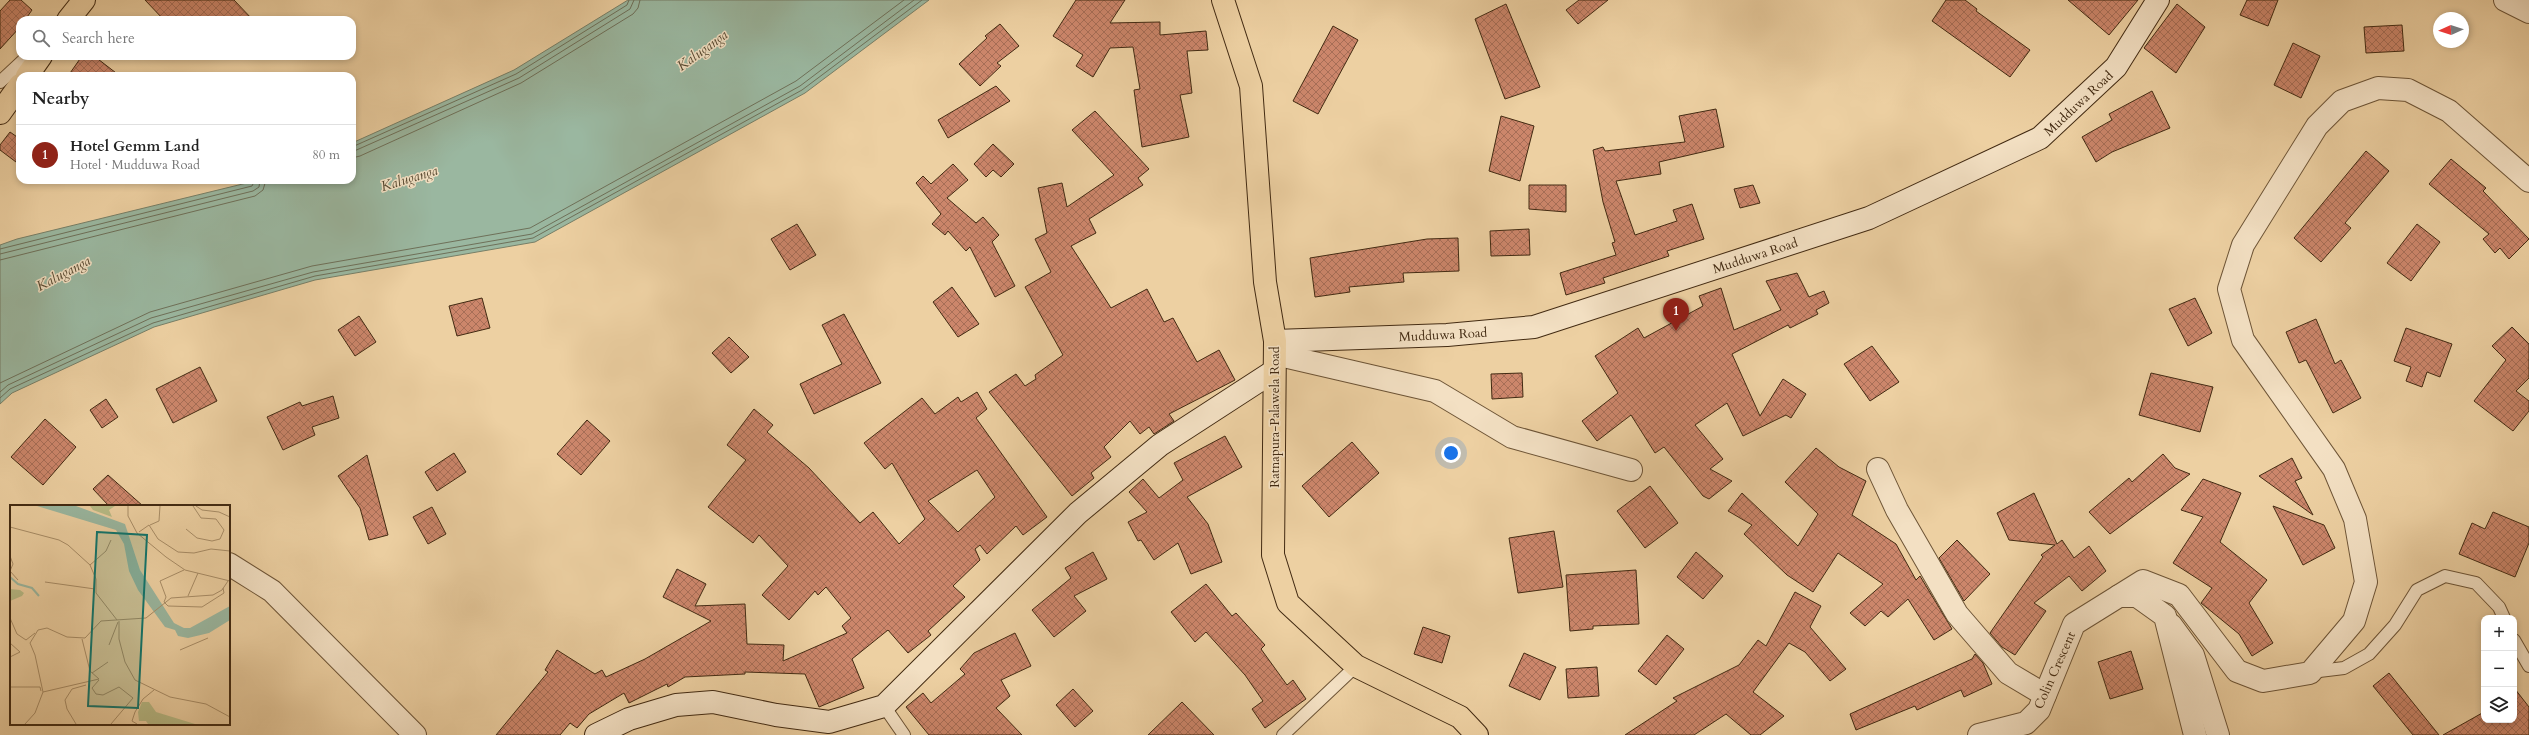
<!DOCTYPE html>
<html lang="en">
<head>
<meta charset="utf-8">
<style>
	:root { --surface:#fff; --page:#f6f6f6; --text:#222; --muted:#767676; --line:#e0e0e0; --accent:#8f2418 }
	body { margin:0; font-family:Cardo,serif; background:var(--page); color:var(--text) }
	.controls { position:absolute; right:12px; bottom:12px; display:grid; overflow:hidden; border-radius:8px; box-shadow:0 2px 6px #0003 }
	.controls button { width:36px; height:36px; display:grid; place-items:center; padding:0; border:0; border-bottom:1px solid var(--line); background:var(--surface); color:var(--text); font:20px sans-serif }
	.compass { position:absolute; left:2433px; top:12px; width:36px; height:36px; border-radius:50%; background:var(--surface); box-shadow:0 2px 6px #0003; rotate:267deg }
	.you { position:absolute; left:1451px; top:453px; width:14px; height:14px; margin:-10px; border:3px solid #fff; border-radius:50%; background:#1a73e8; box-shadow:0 0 0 6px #1a73e833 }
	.badge { display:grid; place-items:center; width:26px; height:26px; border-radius:50%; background:var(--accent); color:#fff; font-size:13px; font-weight:700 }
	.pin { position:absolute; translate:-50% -33px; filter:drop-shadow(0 1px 2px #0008) }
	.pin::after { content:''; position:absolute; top:21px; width:14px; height:12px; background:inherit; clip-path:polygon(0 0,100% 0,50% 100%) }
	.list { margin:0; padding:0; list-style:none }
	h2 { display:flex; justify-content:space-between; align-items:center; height:52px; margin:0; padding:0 16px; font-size:17px }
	h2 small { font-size:13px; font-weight:400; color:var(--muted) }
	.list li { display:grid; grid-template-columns:26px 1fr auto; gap:12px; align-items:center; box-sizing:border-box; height:60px; padding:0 16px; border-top:1px solid var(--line) }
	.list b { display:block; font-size:15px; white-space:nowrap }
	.list p { margin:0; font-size:13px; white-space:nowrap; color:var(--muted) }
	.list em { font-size:13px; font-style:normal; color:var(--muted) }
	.icon { flex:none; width:22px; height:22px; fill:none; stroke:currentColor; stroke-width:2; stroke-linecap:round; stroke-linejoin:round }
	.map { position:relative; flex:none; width:2529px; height:735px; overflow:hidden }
	.search { position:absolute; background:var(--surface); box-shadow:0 2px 6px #0003; left:16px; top:16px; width:340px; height:44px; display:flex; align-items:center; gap:10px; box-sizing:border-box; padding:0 14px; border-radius:12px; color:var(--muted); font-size:15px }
	.panel { position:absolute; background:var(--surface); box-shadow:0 2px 6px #0003; left:16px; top:72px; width:340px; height:112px; border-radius:12px }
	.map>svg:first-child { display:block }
	.water { fill:#9ab7a0; stroke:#777f67 }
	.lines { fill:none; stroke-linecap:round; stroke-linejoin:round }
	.shore { stroke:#6e7059; stroke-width:1 }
	.building { fill:url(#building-cross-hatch); stroke:#422a12; fill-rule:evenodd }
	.lane-casing { stroke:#6d5436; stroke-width:14 }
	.street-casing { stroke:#6d5436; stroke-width:24 }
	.secondary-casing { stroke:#422a12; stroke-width:24 }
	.primary-casing { stroke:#422a12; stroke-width:24 }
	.lane { stroke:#f3e0c3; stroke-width:12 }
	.street { stroke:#f3e0c3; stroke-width:22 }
	.secondary { stroke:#f3e0c3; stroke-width:22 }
	.primary { stroke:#edd0a2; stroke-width:22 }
	.labels { text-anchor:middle; stroke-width:3; stroke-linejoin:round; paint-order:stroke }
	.street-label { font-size:13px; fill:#422a12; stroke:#f3e0c3 }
	.water-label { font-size:14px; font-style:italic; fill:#54462e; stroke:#f3e0c3 }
	.inset-river { fill:none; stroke:#9ab7a0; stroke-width:2 }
	.inset-road { fill:none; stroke:#a98e68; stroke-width:1 }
	.view { fill:#0f766e; fill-opacity:0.15; stroke:#0f766e; stroke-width:2 }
	.inset-edge { fill:none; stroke:#422a12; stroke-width:2 }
</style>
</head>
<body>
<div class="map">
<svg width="2529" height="735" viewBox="0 0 2529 735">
	<defs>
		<pattern id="building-cross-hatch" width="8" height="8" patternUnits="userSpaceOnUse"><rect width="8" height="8" fill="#cc866b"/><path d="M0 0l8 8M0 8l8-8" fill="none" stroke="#a76e57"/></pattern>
	</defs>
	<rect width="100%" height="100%" fill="#edd0a2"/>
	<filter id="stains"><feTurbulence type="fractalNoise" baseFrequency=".005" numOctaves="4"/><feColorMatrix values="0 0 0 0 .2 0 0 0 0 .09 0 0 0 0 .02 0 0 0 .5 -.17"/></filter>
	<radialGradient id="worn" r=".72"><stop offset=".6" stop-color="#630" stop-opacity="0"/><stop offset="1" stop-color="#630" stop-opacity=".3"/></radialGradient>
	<!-- water -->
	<path class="water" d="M628,0H929L805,93L535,242L315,280L154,327L12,393L0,404V245L17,239L259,180H352V143L514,70Z"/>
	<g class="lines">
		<!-- shore -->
		<g class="shore">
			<path d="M352,147L516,74L627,5L629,0"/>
			<path d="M352,152L519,78L630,9L634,0"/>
			<path d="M352,158L360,156L521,83L633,14L638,8L640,0"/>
			<path d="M0,249L252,186L255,180"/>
			<path d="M0,254L253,191L259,187L260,180"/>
			<path d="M0,260L255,196L263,190L266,180"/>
			<path d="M0,383L150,312L312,266L530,228L796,81L904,0"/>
			<path d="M0,392L8,385L151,318L313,272L532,234L800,86L914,0"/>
			<path d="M0,398L10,389L153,323L315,276L533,238L802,90L922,0"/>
		</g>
	</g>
	<!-- building -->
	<g class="building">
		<path d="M10,0H21L32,10L25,20H20V27L0,49V11Z"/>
		<path d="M145,0H234L253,20H164Z"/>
		<path d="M1076,0H1125L1110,23L1160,22V35L1206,31L1208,50L1187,51L1192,93L1180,95L1189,137L1142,147L1134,90L1140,89L1133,47L1110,48L1093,77L1076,66L1083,55L1053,36Z"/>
		<path d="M1579,0H1608L1578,24L1566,10Z"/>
		<path d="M1946,0H1965L1977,9L1976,11L2030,50L2010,77L1932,21Z"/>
		<path d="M2068,0H2138L2109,35Z"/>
		<path d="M2247,0H2278L2268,26L2240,15Z"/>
		<path d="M1506,4L1540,87L1505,99L1475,19Z"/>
		<path d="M2177,4L2205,27L2176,73L2144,48Z"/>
		<path d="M1000,24L1019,46L997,63L1001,66L980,86L959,64L987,38L985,36Z"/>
		<path d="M2402,25L2404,51L2366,53L2364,27Z"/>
		<path d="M1333,26L1358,40L1318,114L1293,101Z"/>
		<path d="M2293,43L2320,56L2301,98L2274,85Z"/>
		<path d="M82,56H94L120,76H68Z"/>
		<path d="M996,86L1010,101L948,138L938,120Z"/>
		<path d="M2152,91L2170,128L2112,152L2096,162L2082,137L2112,120L2109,114Z"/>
		<path d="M1716,109L1724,147L1659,162L1661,174L1616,181L1635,235L1677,221L1673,210L1692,204L1704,239L1667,251L1669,256L1603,278L1605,283L1566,295L1560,273L1616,255L1612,243L1615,242L1603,202L1593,150L1603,147L1605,151L1685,142L1679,116Z"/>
		<path d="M1095,111L1149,169L1138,178L1143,185L1089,219L1096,233L1071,246L1111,308L1147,289L1164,322L1173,318L1197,362L1219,350L1235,380L1169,414L1174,421L1154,434L1149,427L1140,434L1130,421L1104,447L1111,457L1091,473L1094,478L1072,496L989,392L1016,374L1025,386L1036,379L1035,375L1063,355L1025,287L1051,272L1035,239L1047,233L1038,188L1062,183L1067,207L1114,175L1072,130Z"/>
		<path d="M1501,116L1534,126L1520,181L1489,171Z"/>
		<path d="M10,132L20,139V165L0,150V145Z"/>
		<path d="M993,144L1014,164L1001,177L993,170L986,177L974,164Z"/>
		<path d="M2366,151L2389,171L2345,223L2351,228L2321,262L2294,238Z"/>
		<path d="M2451,159L2486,188L2483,191L2529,239L2509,259L2500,248L2495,253L2483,239L2489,234L2429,184Z"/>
		<path d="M953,164L968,180L947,198L976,223L983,217L999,235L992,242L1015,286L995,297L970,247L966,251L948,231L945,235L932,224L941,214L916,183L923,176L931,184Z"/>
		<path d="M1529,185H1566V212L1529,209Z"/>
		<path d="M1753,185L1760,203L1740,208L1734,189Z"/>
		<path d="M797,224L816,255L790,270L771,239Z"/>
		<path d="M2417,224L2440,242L2411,281L2387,263Z"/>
		<path d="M1529,229L1530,255L1491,256L1490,231Z"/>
		<path d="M1458,238L1459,271L1403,273L1404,282L1349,287L1350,292L1315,297L1310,258L1427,239Z"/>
		<path d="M1797,273L1809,297L1824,291L1829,303L1816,310L1818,314L1790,328L1788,325L1732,354L1760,416L1783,379L1806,394L1791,418L1786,415L1743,436L1727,403L1695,425L1723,459L1710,469L1732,481L1709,499L1703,496L1664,447L1655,453L1631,415L1597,441L1582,421L1618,393L1595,356L1638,328L1644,338L1703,306L1699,296L1721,288L1734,330L1781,310L1766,281Z"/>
		<path d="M952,287L979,324L958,337L933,302Z"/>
		<path d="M482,298L490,328L457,336L449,306Z"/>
		<path d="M2195,298L2212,333L2188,346L2169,309Z"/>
		<path d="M844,314L881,383L814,414L800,384L842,364L822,325Z"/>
		<path d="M359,316L376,342L355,356L338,330Z"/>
		<path d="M2316,319L2335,364L2341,360L2361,398L2333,413L2306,360L2299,363L2286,332Z"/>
		<path d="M2512,327L2529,344V378L2516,391L2529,401V411L2513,431L2474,401L2506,360L2492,346Z"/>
		<path d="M2406,328L2452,344L2440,377L2427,372L2422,387L2406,381L2411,367L2394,361Z"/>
		<path d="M729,337L749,357L731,373L712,353Z"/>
		<path d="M1872,346L1899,382L1870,401L1844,364Z"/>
		<path d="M200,367L217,401L173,423L156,389Z"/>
		<path d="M1522,373L1523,397L1492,399L1491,374Z"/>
		<path d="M2151,373L2213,387L2200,432L2139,415Z"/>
		<path d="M977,392L987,409L976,418L1047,517L1023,535L1016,526L987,554L980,545L975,549L980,560L953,586L965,597L928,631L931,635L908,653L888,630L852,659L864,688L819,707L805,674L745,672V674L685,677L668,687L667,684L629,703L624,693L589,714L577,728L570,723L560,735H496L548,672L545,670L557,650L595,674L602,670L606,677L645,659L711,621L663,597L677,569L706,584L695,606L745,604L747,644L784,645L783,661L847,633L842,626L851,618L826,587L818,595L815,591L789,620L762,595L788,566L759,535L753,543L708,507L746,460L727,445L754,409L773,425L767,432L809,468L860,523L873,512L899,544L925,519L892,463L885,469L864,443L922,398L935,414L958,397L961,402ZM977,470L995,497L958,532L928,501Z"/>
		<path d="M333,396L339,418L312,427L315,435L283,450L267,417L300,402L302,406Z"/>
		<path d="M106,399L118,417L102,428L90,410Z"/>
		<path d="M45,419L76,447L43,485L11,457Z"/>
		<path d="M587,420L610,441L581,475L557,454Z"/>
		<path d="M1225,436L1242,467L1187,497L1208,524L1222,562L1191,574L1178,543L1154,560L1141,540L1138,541L1128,522L1147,512L1129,492L1143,479L1159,498L1183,480L1174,463Z"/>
		<path d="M1352,442L1379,473L1329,517L1302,486Z"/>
		<path d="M1816,448L1839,467L1866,481L1852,515L1896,544L1916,580L1920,576L1952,629L1934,640L1908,599L1888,617L1881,611L1865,626L1850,613L1883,584L1838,553L1813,592L1787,575L1744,534L1752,525L1728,511L1742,493L1798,546L1818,514L1785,482Z"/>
		<path d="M454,453L466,472L437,491L425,472Z"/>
		<path d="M2163,454L2175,468L2190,474L2110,534L2089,512L2129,478L2132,482Z"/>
		<path d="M367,455L388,535L369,540L360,508L338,476Z"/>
		<path d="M2292,458L2302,478L2295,481L2313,515L2259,476Z"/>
		<path d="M108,475L143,506H109L93,489Z"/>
		<path d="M2203,479L2241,493L2220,542L2267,580L2249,603L2273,643L2252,656L2239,634L2201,603L2212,588L2173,563L2203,517L2181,510Z"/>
		<path d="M1650,486L1678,523L1645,548L1617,511Z"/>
		<path d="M2034,493L2057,544L2062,540L2074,558L2089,546L2106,571L2082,591L2069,576L2034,603L2046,611L2015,655L2002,647L1990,633L2043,557L2041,555L2055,545L2009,540L1997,513Z"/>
		<path d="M2273,506L2324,525L2335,548L2303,565Z"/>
		<path d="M432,507L446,534L428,544L413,517Z"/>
		<path d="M2493,512L2529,527V543L2515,577L2459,554L2472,523L2485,529Z"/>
		<path d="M1554,531L1563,587L1518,593L1509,538Z"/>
		<path d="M1957,540L1990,574L1964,601L1939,558Z"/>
		<path d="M1093,552L1107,579L1074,596L1086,611L1054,637L1032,610L1071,578L1065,568Z"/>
		<path d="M1696,552L1723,576L1703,599L1677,577Z"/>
		<path d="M1636,570L1639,624L1593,626V629L1570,631L1566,575Z"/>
		<path d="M1206,584L1232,616L1236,613L1265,645L1261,649L1287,685L1293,680L1306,699L1265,728L1252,709L1263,701L1245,675L1206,632L1195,642L1171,612Z"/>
		<path d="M1795,592L1821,606L1810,627L1846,669L1830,681L1805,652L1789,643L1753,692L1784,716L1760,735H1751L1726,714L1694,735H1625L1677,701L1673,698L1739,665L1758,640L1766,646Z"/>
		<path d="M1423,627L1450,636L1442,663L1414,654Z"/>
		<path d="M1015,633L1031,666L1001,680L1010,696L996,708L1022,735H929L906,707L923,693L931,703L965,674L960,669L974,653Z"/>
		<path d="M1667,635L1684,649L1656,685L1638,671Z"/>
		<path d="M2131,651L2143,689L2110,699L2098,662Z"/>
		<path d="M1524,653L1556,667L1540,700L1509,686Z"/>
		<path d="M1975,654L1983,663L1992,684L1964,697L1961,690L1917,710L1915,706L1856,730L1850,714L1972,659Z"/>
		<path d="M1597,667L1599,696L1568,698L1566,669Z"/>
		<path d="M2389,673L2439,735H2413L2373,686Z"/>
		<path d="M1073,689L1093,711L1075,727L1056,705Z"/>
		<path d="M2515,689L2529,707V735H2443L2484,712V720H2514Z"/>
		<path d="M1182,702L1214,735H1148Z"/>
	</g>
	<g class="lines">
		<!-- lane casing -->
		<g class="lane-casing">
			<g id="lane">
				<path d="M0,82L28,56"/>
				<path d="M2514,640L2529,666"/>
				<path d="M2311,672L2344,668L2369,654L2395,625L2417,590L2445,576L2476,583L2499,607L2504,618"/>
				<path d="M884,706L904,735"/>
				<path d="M1283,735L1356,666"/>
			</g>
		</g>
		<!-- street casing -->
		<g class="street-casing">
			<g id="street">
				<path d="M2505,0L2529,12"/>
				<path d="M1275,354L1435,391L1512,437L1631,470"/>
				<path d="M1878,469L1897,510L1957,614L2008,673L2045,695"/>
				<path d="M229,564L272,591L415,735"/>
				<path d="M2119,596L2143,581L2179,595L2237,671L2263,681L2310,673L2354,621L2366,582L2355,519L2334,469L2243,340L2229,289L2243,245L2317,126L2342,101L2378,88L2408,90L2449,111L2529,181"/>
				<path d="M2171,625L2193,655L2218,735"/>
				<path d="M1979,735L2026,723L2039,710L2074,624L2119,596H2137L2165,616L2195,735"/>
			</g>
		</g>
		<!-- secondary casing -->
		<g class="secondary-casing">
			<g id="secondary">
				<path d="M1275,341L1447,335L1534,327L1869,218L2040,138L2116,67L2158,0"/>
				<path d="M596,735L629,719L676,705L713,702L776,715L829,722L884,706L1078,513L1160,445L1274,371"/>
			</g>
		</g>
		<!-- primary casing -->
		<g class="primary-casing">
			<g id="primary">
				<path d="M1223,0L1251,86L1265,282L1275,341L1273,555L1288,603L1356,666L1460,717L1477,735"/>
				<path d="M68,20L84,0"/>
				<path d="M27,76L41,56"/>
				<path d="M0,113L20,85"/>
			</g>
		</g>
		<!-- lane -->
		<use href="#lane" class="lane"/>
		<!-- street -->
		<use href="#street" class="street"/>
		<!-- secondary -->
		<use href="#secondary" class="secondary"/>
		<!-- primary -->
		<use href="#primary" class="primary"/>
	</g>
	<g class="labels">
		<!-- street labels -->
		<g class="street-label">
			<text transform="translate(2078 103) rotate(-43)" y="5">Mudduwa Road</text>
			<text transform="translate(1755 255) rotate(-18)" y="5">Mudduwa Road</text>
			<text transform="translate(1443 334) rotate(-3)" y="5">Mudduwa Road</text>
			<text transform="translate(1274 417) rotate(-90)" y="5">Ratnapura-Palawela Road</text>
			<text transform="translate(2054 670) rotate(-66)" y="5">Colin Crescent</text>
		</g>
		<!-- water labels -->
		<g class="water-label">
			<text transform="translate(702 50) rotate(-36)" y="5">Kaluganga</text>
			<text transform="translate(409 178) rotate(-17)" y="5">Kaluganga</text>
			<text transform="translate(63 273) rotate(-28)" y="5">Kaluganga</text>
		</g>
	</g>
	<!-- overview -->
	<g transform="translate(10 505)">
		<rect width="220" height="220" fill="#edd0a2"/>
		<path d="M80,1H105L99,5L102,12L83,5ZM0,84L10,85L14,88L12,91L0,96Z" fill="#b7bb86"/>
		<path d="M132,197H139L146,207L185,219H138L136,216H129L128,207Z" fill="#b7bb86"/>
		<path d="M27,1H66L115,19L130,65L164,118L174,123H180L220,101V115L199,128L178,133L168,131L165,125L155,122L128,85L119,66L114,39L106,25Z" fill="#9ab7a0"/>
		<path class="inset-river" d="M0,72L8,79L22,83L29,91"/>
		<path class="inset-road" d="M118,1V11L127,28L156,52L175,65L220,76M186,1L192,5L209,7L220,12M140,20L149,16L150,1M0,22L49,35L58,40L80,60L86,74V88L107,115M176,24L187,33L202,36L210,34L214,25L206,14L191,13L183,1M129,27L139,20L148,34L168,47L184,48L201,44L220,46M0,51L3,59L0,66L8,75M80,60L96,46L101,35M174,65L150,76L156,92L154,97L158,101L192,102L214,88L213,83M35,77L85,84M178,91L188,68M0,113L7,129L16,135L25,128M109,116V134L115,157L125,175L160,192L196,199L220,212M0,138L10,147L0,152M99,140L108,117M170,145L198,133M82,168L98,157M89,175L82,183L86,189L93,190L109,182L123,193L101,219M0,182H30L31,186M33,187L89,174L80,166L72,134M15,219L25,208L33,187L25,150L20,138L28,125L37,123L57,132L75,133L91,116L136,113L161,93L203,90L212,85L218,76M66,219L57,204L55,195L62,184L76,180M127,219L122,216L125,207L133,194L144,185"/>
		<path class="view" d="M87,27L137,30L128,203L78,201Z"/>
		<rect width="220" height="220" class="inset-edge"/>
	</g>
	<rect width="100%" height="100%" filter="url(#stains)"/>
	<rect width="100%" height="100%" fill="url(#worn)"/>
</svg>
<div class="controls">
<button>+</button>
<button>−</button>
<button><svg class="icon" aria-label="layers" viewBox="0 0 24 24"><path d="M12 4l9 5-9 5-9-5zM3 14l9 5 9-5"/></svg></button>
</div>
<svg class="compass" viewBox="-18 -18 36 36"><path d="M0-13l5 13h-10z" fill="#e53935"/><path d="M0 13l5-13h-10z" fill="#767676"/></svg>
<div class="you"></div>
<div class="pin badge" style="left:1676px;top:331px">1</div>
<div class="search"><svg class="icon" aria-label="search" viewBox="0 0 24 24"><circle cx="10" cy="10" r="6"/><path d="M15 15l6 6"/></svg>Search here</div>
<section class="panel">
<h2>Nearby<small></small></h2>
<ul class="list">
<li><span class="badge">1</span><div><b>Hotel Gemm Land</b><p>Hotel · Mudduwa Road</p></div><em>80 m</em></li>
</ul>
</section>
</div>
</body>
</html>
